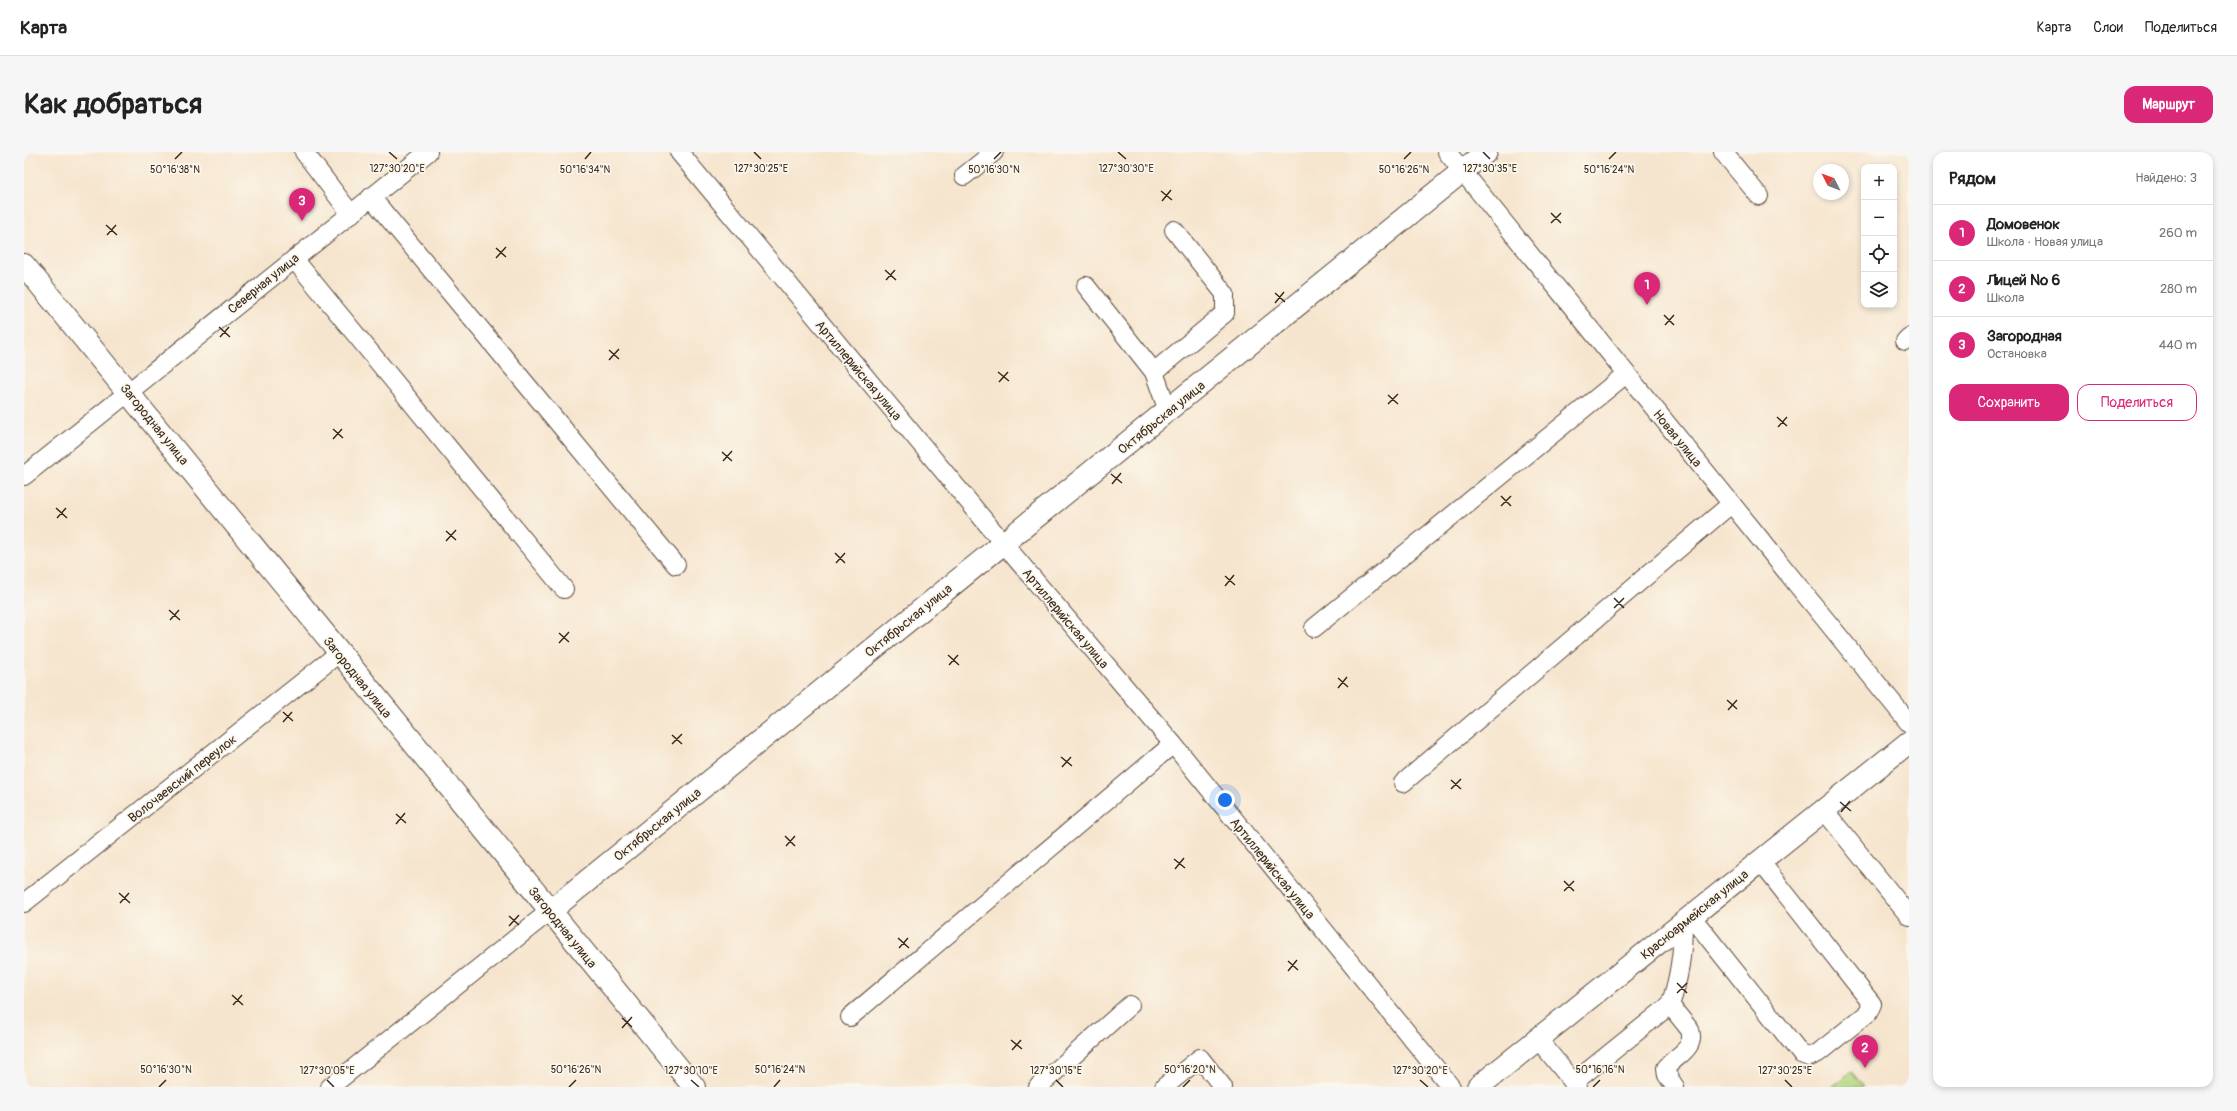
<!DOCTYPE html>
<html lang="ru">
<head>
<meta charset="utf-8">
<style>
	:root { --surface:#fff; --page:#f6f6f6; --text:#222; --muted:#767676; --line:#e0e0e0; --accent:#db2777 }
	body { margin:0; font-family:Pangolin,sans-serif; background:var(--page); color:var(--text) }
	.controls { position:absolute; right:12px; top:12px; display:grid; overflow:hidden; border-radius:8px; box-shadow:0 2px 6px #0003 }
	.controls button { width:36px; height:36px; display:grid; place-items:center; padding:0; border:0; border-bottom:1px solid var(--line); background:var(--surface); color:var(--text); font:20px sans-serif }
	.compass { position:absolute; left:1789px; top:12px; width:36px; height:36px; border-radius:50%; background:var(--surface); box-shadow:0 2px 6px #0003; rotate:312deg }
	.you { position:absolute; left:1201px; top:648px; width:14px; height:14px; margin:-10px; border:3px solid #fff; border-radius:50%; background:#1a73e8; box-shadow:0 0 0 6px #1a73e833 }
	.badge { display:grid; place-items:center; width:26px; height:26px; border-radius:50%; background:var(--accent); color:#fff; font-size:13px; font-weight:700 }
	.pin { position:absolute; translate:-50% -33px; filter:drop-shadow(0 1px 2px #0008) }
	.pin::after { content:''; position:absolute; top:21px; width:14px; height:12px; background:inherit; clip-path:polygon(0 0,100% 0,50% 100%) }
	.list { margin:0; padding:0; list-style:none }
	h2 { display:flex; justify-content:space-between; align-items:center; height:52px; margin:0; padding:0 16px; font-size:17px }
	h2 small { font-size:13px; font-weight:400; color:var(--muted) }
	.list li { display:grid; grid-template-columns:26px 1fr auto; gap:12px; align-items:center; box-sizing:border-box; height:56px; padding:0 16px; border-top:1px solid var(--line) }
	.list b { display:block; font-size:15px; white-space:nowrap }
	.list p { margin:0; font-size:13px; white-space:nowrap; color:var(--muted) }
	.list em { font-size:13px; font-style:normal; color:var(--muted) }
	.actions { display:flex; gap:8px; padding:12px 16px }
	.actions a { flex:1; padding:9px 0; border:1px solid var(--accent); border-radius:12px; text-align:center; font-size:14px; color:var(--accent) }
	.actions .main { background:var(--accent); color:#fff }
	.icon { flex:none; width:22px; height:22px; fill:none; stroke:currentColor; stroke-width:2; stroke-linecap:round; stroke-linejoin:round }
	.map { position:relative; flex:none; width:1885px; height:935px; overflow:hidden; border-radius:12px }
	header { display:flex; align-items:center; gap:24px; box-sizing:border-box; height:56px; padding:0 20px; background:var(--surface); border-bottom:1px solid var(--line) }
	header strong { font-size:19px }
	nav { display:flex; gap:22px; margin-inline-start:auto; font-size:14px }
	.intro { display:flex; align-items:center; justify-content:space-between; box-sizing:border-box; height:96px; padding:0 24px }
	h1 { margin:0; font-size:28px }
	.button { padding:10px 18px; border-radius:12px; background:var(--accent); color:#fff; font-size:14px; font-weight:700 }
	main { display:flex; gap:24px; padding:0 24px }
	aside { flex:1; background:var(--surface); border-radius:12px; box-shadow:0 2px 6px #0003 }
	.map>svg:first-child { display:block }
	.green { fill:#b2d67f; stroke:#76804e }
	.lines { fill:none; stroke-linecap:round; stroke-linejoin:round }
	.minor-casing { stroke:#574638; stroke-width:20 }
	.major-casing { stroke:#574638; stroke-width:24 }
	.minor { stroke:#fff; stroke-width:18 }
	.major { stroke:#fff; stroke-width:22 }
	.ticks { fill:none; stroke:#3b2a1e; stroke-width:1.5 }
	.labels { text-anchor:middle; stroke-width:3.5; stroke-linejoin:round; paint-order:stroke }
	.street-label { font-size:13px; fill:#3b2a1e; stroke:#fbf7ec }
	.ticks-label { font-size:10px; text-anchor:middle; fill:#3b2a1e; stroke:#fbf7ec; stroke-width:3.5; stroke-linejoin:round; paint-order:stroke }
</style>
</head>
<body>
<header>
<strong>Карта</strong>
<nav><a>Карта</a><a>Слои</a><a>Поделиться</a></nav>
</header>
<div class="intro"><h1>Как добраться</h1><a class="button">Маршрут</a></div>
<main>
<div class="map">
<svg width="1885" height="935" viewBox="0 0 1885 935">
	<rect width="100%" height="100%" fill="#fbf7ec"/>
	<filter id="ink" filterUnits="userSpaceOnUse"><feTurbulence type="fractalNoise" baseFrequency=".025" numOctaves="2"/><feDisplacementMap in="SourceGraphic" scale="8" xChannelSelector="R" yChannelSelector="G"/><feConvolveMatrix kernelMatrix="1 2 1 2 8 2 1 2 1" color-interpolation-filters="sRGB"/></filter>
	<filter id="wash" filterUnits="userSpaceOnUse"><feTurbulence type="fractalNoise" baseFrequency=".012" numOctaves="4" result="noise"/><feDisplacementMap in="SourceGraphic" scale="16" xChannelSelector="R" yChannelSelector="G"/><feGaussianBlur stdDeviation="0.9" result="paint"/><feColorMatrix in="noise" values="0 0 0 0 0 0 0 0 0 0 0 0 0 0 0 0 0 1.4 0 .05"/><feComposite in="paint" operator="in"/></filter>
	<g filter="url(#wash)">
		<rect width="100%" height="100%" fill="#f6e5ce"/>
		<!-- green -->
		<path class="green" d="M1827,919L1840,935H1807Z"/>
	</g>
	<g filter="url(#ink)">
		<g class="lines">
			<!-- minor casing -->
			<g class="minor-casing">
				<g id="minor">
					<path d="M280,0L327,62"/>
					<path d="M655,0L979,391L1149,592L1427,935"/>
					<path d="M1423,0L1885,571"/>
					<path d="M1699,0L1735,44"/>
					<path d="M940,24L970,0"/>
					<path d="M347,45L652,413"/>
					<path d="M270,107L540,437"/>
					<path d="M1062,134L1130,220L1144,259"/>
					<path d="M1881,189L1885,185"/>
					<path d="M1130,220L1201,161V142L1150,78"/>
					<path d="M0,324L404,0"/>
					<path d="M1290,476L1602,222"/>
					<path d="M1379,631L1707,352"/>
					<path d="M1800,658L1885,764"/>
					<path d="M0,751L315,501"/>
					<path d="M1667,764L1777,902L1785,905L1794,901L1844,861L1848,852L1736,709"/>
					<path d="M1646,853C1656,825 1659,800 1659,771"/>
					<path d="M826,865L1149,592"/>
					<path d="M1514,887L1553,935"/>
					<path d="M1549,931L1646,853L1666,878C1672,897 1652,903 1642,916L1643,923L1651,935"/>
					<path d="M306,935L526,759"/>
					<path d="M1014,935L1106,853"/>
					<path d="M1140,935L1176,906L1199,935"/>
				</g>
			</g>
			<!-- major casing -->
			<g class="major-casing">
				<g id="major">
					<path d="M0,113L670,935"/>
					<path d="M526,759L1462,0"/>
					<path d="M1454,935L1885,590"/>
				</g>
			</g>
			<!-- minor -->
			<use href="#minor" class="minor"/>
			<!-- major -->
			<use href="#major" class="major"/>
		</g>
	</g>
	<!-- ticks -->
	<path class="ticks" d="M365,0L373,7M730,0L737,7M1094,0L1102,7M1459,0L1466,7M151,7L158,0M561,7L567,0M970,7L977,0M1380,7L1387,0M1585,7L1592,0M1137,39L1148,48M1138,49L1147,38M1527,61L1537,71M1527,71L1537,61M82,73L93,83M83,83L92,73M472,96L482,105M472,106L482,95M861,118L872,128M862,128L871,118M1251,141L1261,150M1251,151L1260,140M1640,163L1650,173M1641,173L1650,163M195,175L206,185M196,185L205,175M585,198L595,207M585,208L595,197M974,220L985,229M975,230L984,220M1364,243L1374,252M1364,252L1374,242M1753,265L1763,274M1754,275L1763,265M309,277L319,286M309,287L318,277M698,300L708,309M699,309L708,299M1087,322L1098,331M1088,332L1097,321M1477,344L1487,354M1477,354L1487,344M32,356L43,366M33,366L42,356M422,379L432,388M422,389L432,378M811,401L821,411M812,411L821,401M1201,424L1211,433M1201,434L1210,423M1590,446L1600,456M1590,456L1600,446M145,458L156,468M146,468L155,458M535,481L545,490M535,491L545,480M924,503L935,513M925,513L934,503M1314,526L1324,535M1314,536L1323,525M1703,548L1713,557M1704,558L1713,548M259,560L269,569M259,570L268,560M648,583L658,592M648,592L658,582M1037,605L1048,614M1038,615L1047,605M1427,628L1437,637M1427,637L1437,627M1816,650L1827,659M1817,660L1826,649M372,662L382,671M372,672L381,661M761,684L771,694M762,694L771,684M1150,707L1161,716M1151,717L1160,706M1540,729L1550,739M1540,739L1550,729M95,741L106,751M96,751L105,741M485,764L495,773M485,774L495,763M874,786L885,796M875,796L884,786M1264,809L1274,818M1264,819L1273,808M1653,831L1663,841M1653,841L1663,831M208,843L219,853M209,853L218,843M598,866L608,875M598,876L608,865M987,888L998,897M988,898L997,888M303,928L310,935M667,928L675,935M1032,928L1039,935M1396,928L1404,935M1761,928L1768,935M135,935L142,928M545,935L552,928M750,935L756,928M1159,935L1166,928M1569,935L1576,928"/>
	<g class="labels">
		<!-- street labels -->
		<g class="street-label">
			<text transform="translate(239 131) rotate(-39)" y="5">Северная улица</text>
			<text transform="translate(835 218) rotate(50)" y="5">Артиллерийская улица</text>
			<text transform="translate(1137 265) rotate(-39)" y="5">Октябрьская улица</text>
			<text transform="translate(131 272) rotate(51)" y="5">Загородная улица</text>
			<text transform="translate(1654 286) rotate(51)" y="5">Новая улица</text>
			<text transform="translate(1042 466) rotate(50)" y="5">Артиллерийская улица</text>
			<text transform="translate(884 468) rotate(-39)" y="5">Октябрьская улица</text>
			<text transform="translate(334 525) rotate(51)" y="5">Загородная улица</text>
			<text transform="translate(158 626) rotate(-38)" y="5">Волочаевский переулок</text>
			<text transform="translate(633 672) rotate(-39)" y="5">Октябрьская улица</text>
			<text transform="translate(1249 716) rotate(51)" y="5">Артиллерийская улица</text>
			<text transform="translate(1670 762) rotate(-39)" y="5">Красноармейская улица</text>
			<text transform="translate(539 775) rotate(51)" y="5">Загородная улица</text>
		</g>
	</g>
	<g class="ticks-label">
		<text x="373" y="20">127°30'20"E</text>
		<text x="737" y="20">127°30'25"E</text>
		<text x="1102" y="20">127°30'30"E</text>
		<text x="1466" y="20">127°30'35"E</text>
		<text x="1380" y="21">50°16'26"N</text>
		<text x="151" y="21">50°16'38"N</text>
		<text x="561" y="21">50°16'34"N</text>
		<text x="970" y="21">50°16'30"N</text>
		<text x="1585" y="21">50°16'24"N</text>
		<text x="142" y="921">50°16'30"N</text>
		<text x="552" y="921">50°16'26"N</text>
		<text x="756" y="921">50°16'24"N</text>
		<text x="1166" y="921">50°16'20"N</text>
		<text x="1576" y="921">50°16'16"N</text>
		<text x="303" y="922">127°30'05"E</text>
		<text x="667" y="922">127°30'10"E</text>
		<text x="1032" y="922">127°30'15"E</text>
		<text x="1396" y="922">127°30'20"E</text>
		<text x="1761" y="922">127°30'25"E</text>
	</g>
</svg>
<div class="controls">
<button>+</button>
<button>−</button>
<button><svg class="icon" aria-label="locate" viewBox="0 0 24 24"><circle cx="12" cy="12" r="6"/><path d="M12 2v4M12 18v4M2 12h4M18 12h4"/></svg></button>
<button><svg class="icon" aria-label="layers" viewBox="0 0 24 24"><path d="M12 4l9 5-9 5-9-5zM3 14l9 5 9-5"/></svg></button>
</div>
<svg class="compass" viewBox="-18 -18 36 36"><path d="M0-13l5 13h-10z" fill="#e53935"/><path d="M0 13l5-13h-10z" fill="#767676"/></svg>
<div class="you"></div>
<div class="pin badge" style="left:1623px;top:153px">1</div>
<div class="pin badge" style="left:1841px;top:916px">2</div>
<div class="pin badge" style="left:278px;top:69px">3</div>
</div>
<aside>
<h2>Рядом<small>Найдено: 3</small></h2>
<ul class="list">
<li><span class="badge">1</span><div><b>Домовенок</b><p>Школа · Новая улица</p></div><em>260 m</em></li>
<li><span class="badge">2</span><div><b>Лицей № 6</b><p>Школа</p></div><em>280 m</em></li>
<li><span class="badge">3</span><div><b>Загородная</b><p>Остановка</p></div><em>440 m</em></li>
</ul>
<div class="actions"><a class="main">Сохранить</a><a>Поделиться</a></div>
</aside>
</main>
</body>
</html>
